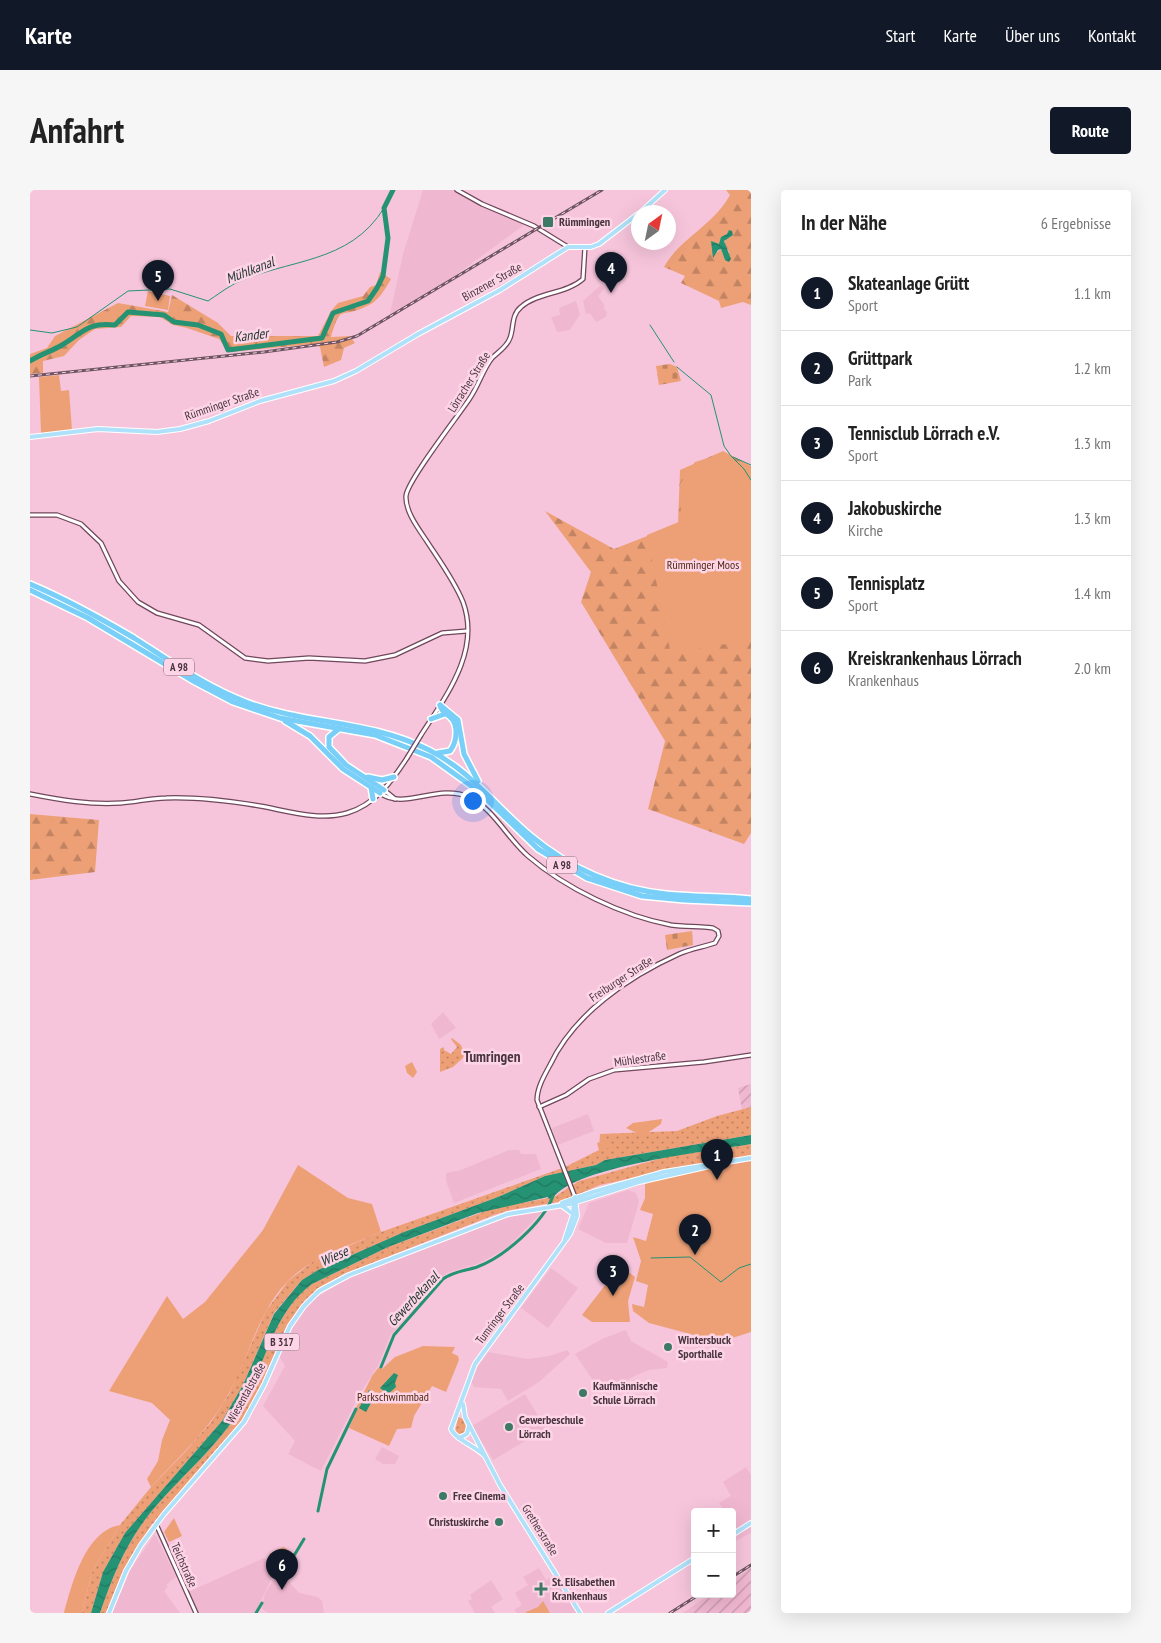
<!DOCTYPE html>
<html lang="de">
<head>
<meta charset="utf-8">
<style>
	:root { --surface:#fff; --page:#f6f6f6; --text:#222; --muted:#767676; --line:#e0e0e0; --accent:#111827 }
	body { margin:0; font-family:"PT Sans Narrow",sans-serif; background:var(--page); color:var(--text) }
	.controls { position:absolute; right:15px; bottom:15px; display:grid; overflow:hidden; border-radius:5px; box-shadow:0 5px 20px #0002 }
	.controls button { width:45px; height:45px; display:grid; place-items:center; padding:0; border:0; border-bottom:1px solid var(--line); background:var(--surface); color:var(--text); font:25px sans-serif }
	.compass { position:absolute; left:601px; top:15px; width:45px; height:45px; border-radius:50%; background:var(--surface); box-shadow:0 5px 20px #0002; rotate:33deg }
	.you { position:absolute; left:442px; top:610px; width:18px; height:18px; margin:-12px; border:4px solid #fff; border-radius:50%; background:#1a73e8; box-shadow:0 0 0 8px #1a73e833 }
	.badge { display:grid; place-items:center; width:32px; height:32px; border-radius:50%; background:var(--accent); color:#fff; font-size:16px; font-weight:700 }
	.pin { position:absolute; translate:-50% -41px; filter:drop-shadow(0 1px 2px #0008) }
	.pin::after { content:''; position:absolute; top:26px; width:18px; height:15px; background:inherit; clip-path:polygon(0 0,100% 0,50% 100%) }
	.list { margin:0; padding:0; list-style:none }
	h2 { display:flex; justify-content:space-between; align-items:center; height:65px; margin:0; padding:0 20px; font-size:21px }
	h2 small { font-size:16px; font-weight:400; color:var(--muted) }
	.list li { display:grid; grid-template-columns:32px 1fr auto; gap:15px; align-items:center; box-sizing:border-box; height:75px; padding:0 20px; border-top:1px solid var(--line) }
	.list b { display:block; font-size:19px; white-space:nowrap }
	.list p { margin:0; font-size:16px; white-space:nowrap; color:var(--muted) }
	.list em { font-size:16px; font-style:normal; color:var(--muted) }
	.map { position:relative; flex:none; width:721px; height:1423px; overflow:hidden; border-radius:5px }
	header { display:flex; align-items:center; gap:30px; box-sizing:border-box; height:70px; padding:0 25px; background:var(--accent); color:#fff }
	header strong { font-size:24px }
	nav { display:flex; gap:28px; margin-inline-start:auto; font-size:18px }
	.intro { display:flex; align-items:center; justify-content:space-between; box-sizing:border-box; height:120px; padding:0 30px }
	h1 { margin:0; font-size:35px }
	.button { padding:12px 22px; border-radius:5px; background:var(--accent); color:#fff; font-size:18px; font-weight:700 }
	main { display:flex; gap:30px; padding:0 30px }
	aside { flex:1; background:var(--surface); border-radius:5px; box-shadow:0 5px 20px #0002 }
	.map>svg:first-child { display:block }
	.built { fill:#f0b7d1 }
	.industrial { fill:url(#industrial-furrows) }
	.grass { fill:url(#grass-dots) }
	.forest { fill:url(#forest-firs); fill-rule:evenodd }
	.cemetery { fill:url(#cemetery-stones) }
	.green { fill:#eda076 }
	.water { fill:url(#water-waves) }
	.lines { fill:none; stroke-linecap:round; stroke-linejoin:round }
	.stream { stroke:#249273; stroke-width:1 }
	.canal { stroke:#249273; stroke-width:3 }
	.river { stroke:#249273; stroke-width:5 }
	.minor-casing { stroke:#70475b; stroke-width:5.5 }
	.major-casing { stroke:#fff; stroke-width:6 }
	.highway-casing { stroke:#fff; stroke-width:8 }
	.minor { stroke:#fff; stroke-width:3 }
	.major { stroke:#afe2fa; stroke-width:4 }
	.highway { stroke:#79cff7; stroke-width:5 }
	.rail-casing { stroke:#6d5460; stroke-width:3 }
	.rail { stroke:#fed5e7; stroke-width:1; stroke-dasharray:4; stroke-linecap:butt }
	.minor-bridge-casing { stroke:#70475b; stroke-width:5.5; stroke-linecap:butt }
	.minor-bridge { stroke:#fff; stroke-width:3 }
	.poi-dot { fill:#3d7a66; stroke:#fed5e7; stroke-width:2 }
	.labels { text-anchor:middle; stroke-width:5; stroke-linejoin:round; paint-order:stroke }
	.shield { fill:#fed5e7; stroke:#7f6571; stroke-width:1 }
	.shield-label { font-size:11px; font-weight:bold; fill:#48353e }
	.poi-label { font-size:12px; font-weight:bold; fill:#48353e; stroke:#fed5e7; text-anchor:start }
	.street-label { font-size:12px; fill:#48353e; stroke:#fed5e7 }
	.park-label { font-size:12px; fill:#4e2812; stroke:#fed5e7 }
	.water-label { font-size:14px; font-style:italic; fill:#1f362e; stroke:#fed5e7 }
	.quarter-label { font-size:15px; font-weight:bold; fill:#48353e; stroke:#fed5e7 }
</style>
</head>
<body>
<header>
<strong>Karte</strong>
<nav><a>Start</a><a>Karte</a><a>Über uns</a><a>Kontakt</a></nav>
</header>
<div class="intro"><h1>Anfahrt</h1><a class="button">Route</a></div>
<main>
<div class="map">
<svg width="721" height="1423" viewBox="0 0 721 1423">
	<defs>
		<pattern id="industrial-furrows" width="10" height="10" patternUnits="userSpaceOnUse" patternTransform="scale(1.25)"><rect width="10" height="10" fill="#f0b7d1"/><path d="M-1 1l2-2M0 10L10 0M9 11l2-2" fill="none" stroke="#c496ab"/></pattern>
		<pattern id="grass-dots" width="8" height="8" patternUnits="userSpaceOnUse" patternTransform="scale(1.25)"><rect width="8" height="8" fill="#eda076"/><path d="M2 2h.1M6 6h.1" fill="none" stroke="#c28362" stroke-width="1.8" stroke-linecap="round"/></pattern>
		<pattern id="forest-firs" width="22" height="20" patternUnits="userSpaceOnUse" patternTransform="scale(1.25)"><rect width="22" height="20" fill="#eda076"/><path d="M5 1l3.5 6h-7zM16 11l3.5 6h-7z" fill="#c28362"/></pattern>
		<pattern id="cemetery-stones" width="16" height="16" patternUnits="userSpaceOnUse" patternTransform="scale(1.25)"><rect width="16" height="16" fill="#eda076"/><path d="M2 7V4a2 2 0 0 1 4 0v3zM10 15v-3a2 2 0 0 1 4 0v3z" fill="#c28362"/></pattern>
		<pattern id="water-waves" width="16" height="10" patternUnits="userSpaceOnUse" patternTransform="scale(1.25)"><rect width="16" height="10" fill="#249273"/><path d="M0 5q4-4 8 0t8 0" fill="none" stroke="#217860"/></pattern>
	</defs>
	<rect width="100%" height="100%" fill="#f6c5db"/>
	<!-- built -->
	<g class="built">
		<path d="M393,0H424L494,35L423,87L359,129L373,64Z"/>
		<path d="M571,95L575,98L568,106L575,116L573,118L577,122L576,127L566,132L560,123L556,124L553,111Z"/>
		<path d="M546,111L550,125L545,132L540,140L527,142L521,127L530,125L529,118Z"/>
		<path d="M413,822L426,838L409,849L401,834Z"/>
		<path d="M558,924L564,941L528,955L522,938Z"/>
		<path d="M479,960H489L491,964H506L511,979L424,1013L416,991V983L431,980Z"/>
		<path d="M598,1000L606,1003L609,1012L597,1053H576L548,1039L559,1013Z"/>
		<path d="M512,1022L478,1057L450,1073L419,1082L414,1085L366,1139L360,1146L348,1176L329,1205L291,1281L258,1264L265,1251L233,1216L255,1176L249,1166L262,1139L274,1120L287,1107L316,1089L449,1036L484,1026Z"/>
		<path d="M521,1078L548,1098L518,1138L491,1118Z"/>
		<path d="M596,1140L601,1151L638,1172L637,1178L619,1180L606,1185L573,1205L545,1164L574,1148Z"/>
		<path d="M537,1160L540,1164L509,1192L478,1211L471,1199L444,1197L441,1192L445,1181L458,1162L498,1169L519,1166Z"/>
		<path d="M495,1204L516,1239L463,1270L442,1236Z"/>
		<path d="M352,1257L369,1266L365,1274H353L345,1269Z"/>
		<path d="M716,1277L721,1285V1343L702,1353V1347L709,1342L702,1331V1322H696L689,1313L701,1306L693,1292Z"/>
		<path d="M125,1344L146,1387L136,1395L138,1397L134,1401L150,1423H82L101,1379Z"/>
		<path d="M234,1368L246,1379L225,1423H168L158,1402Z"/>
		<path d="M509,1378L516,1390L523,1386L547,1423H487L484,1420L492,1415L485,1403L498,1395L493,1387Z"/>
		<path d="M250,1381L269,1403L288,1407L292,1411L294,1423H239L232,1419L235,1403Z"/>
		<path d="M461,1390L473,1409L461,1417L465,1423H445L438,1411L442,1409L440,1405Z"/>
	</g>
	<!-- industrial -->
	<g class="industrial">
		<path d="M721,894V917L712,920L708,898Z"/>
		<path d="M721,1377V1423H653L680,1404H702V1391Z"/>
	</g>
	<!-- grass -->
	<g class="grass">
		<path d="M422,848L431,855L435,866L423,877L410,882V859L414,857V860L421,864L427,857L421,849Z"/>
		<path d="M721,917V945L575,970L566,975L515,986L468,1007L374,1042L288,1080L272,1090L244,1123L213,1195L192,1231L95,1343L73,1382L61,1423H52L62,1382L90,1335L121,1297L156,1261L181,1232L199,1204L236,1121L258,1091L282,1072L297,1065L351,1042L535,977L569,960L570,944L647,941L687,926Z"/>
		<path d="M721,954V966L617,985L570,995L533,1011L481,1020L464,1025L314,1084L292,1096L275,1110L257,1135L230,1197L212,1230L200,1247L122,1334L99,1370L76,1423H70C79,1397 89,1370 104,1346C132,1300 180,1268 209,1221C235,1179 241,1124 282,1094L358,1057L464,1018L524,1007L549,991L636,967Z"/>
		<path d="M428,1227L433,1229L437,1240L435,1244L428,1247L425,1243Z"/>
	</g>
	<!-- forest -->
	<g class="forest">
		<path d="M696,0H721V115L713,112L691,118L689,111L651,93L655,86L634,77C650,48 682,37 700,5ZM697,44L694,55L699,62L695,70L691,59L686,63V54H689Z"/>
		<path d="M350,82L361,89C354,101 348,112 335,117C310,129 311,113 301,147L320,146L325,153L314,158L311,170L294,177L290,157L284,154L199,162L189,149L157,138L143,135L130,127L101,126L91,137L65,139L49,150L34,166L13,171V183L0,184V164L17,158L25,146L88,113L138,122L142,105L188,133L201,146H288L301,121L308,113L333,106L340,97L346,95Z"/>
		<path d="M693,261L721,276V643L714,654L618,619L635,551L551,412L561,382L515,321L584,359L648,334L650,280Z"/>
		<path d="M0,624L69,630L65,682L0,690Z"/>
	</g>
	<!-- cemetery -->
	<g class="cemetery">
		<path d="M640,174L647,177L651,191L629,195L626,176Z"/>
		<path d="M662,741L663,755L637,760L635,745Z"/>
	</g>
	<!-- green -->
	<g class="green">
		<path d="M118,101L140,106L138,120L115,116Z"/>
		<path d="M29,185L31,201L39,200L42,240L11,244L9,187Z"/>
		<path d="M691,264L721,278V452L686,455L641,465L617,345L651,331L650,294L665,272Z"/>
		<path d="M382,872L387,882L383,888L377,883L375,876Z"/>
		<path d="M632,929L631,934L613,946L596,938L603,933Z"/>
		<path d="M580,949L582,957L569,960L567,953Z"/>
		<path d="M721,971V1142L690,1152L619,1133L603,1121L602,1114L614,1117L618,1095L606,1091L611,1071L603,1047L616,1051L623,1024L610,1020L615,1008V994L634,987Z"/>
		<path d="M268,975L318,1008L342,1014L351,1042C319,1056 282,1066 257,1092C228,1122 219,1167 199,1203C179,1240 149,1267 121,1297L117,1289L128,1271L132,1250L140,1230L122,1213L79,1201L137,1106L153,1129L175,1112L233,1040Z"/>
		<path d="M590,1076L605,1087L598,1111L600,1132H562L552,1125Z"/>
		<path d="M393,1156L425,1157L422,1163L428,1166L429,1170L416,1202L402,1196L384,1226L381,1238L367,1239L359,1256L319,1238L327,1220L326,1218L342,1186L349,1177L352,1179L365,1167Z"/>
		<path d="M144,1328L152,1346L139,1352L134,1342Z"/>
		<path d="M90,1335L62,1382L52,1423H34C42,1394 55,1341 90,1335Z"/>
		<path d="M253,1357L257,1359L249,1373L239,1364Z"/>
		<path d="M513,1411L520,1423H496V1422L508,1417Z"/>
	</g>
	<!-- water -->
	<g class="water">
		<path d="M699,40L702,41L703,45L694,51L701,69L699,72L695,70L691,59L688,60L683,68L681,51L689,54L691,47L697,44Z"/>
		<path d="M721,945V954C681,961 545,976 523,1008L519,1009L518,1007L448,1023L358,1057L282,1094C241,1124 235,1179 209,1221C180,1268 132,1300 104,1346C89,1370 79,1397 70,1423H61L73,1382L95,1343L192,1231L213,1195L244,1124L272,1090L288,1080L374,1042L468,1007L515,986L566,975L575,970Z"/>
		<path d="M364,1183L368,1185L365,1193L366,1197L358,1204L350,1198Z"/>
		<path d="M339,1200L346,1204L336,1222L329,1218Z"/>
	</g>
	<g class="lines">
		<!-- stream -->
		<g class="stream">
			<path d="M620,135L644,172"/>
			<path d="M0,140L22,143L47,137L98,101L140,99L178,111C187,105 195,99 204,94C258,68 319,75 354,18"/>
			<path d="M647,177L681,205L694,256L701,266L714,279L721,290"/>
			<path d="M703,267L721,275"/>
			<path d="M621,1068L660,1067L691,1092L709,1078L721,1074"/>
		</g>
		<!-- canal -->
		<g class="canal">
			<path d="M351,1177L364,1145L413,1089C424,1081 435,1081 447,1077C474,1067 513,1033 523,1006"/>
			<path d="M288,1321L297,1279L326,1219"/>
			<path d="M251,1376L265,1364L274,1349"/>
			<path d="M226,1423L232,1413"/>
		</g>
		<!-- river -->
		<path class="river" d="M0,171C11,164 22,161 32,155C54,142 57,132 85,135L98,122L134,125L144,132L168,135L191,144L198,160L292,148L303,123L338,111L347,98L353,86L358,48L354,18L363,0"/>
		<!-- minor casing -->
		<g class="minor-casing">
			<g id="minor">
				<path d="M427,0L452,14L504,36L538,57"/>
				<path d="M0,325H27L51,334L71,353L89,391L108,412L127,423L169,435L215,468L238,471L279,468L335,471L365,465L412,443L437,441"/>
				<path d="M391,545C416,506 451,461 433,412C424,390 409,370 396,350C388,338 375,321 376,306C377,291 429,225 440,208C449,195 453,179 462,168C468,162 477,157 480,148C484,138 481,125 491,117C508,102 536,104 553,89L555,57"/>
				<path d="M354,600L365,609"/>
				<path d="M350,603C374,621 407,593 439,607C464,619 477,648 498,666C535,698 593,726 641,735C655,737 669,736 683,738L688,741L689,746L685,753C673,757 660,759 649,764C598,787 544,824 520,875C514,886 507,898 507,910L545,1007"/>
				<path d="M0,604C30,610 60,615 91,613C106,612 121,608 136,608C167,607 200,611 230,616C258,621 289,631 317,623C345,615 362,591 377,568"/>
				<path d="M509,917L536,905L559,889L584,880L674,872L721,865"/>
				<path d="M126,1334L166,1423"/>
			</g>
		</g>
		<!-- major casing -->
		<g class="major-casing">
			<g id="major">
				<path d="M611,22L635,0"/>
				<path d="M0,247L68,239L127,242L150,239L179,231L230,211L304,191L326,181L388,144L470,100L538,57H561L569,54L608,24"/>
				<path d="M532,1013L563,1002L634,982L721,968"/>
				<path d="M531,1015L543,1024"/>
				<path d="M535,1049L543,1025L544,1012"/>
				<path d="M433,1214L435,1227L470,1295L550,1423"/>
				<path d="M429,1248L437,1244L439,1236"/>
				<path d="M455,1266C445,1256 425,1249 421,1239L445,1174L540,1044L547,1026L545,1007"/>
				<path d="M702,1345L721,1333"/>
				<path d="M79,1423L96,1381L111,1355L134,1324L214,1232L234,1195L260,1136L274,1116L289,1101L319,1085L478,1024L540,1014L609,992L693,973"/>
				<path d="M578,1423L665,1368"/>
			</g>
		</g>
		<!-- highway casing -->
		<g class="highway-casing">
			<g id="highway">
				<path d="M0,394C36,409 70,428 104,448C140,471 176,497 216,512C277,535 339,530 399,560C441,581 466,617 501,646C539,678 586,699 636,704C664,707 693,706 721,709"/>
				<path d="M0,400L58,428L165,492L203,512L250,528L345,545L401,567L447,600L508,659L557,688L612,706L654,710L721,713"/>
				<path d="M410,515L428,530L434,564L448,591"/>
				<path d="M401,529L415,524"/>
				<path d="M255,531L280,546L313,579L350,603"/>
				<path d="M310,538L299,547V557L316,575L354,600"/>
				<path d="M408,563L420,561C427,552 429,535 420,527C415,522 411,522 410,515"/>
				<path d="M338,587L352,590L364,587"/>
				<path d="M341,597L343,609"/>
			</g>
		</g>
		<!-- minor -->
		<use href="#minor" class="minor"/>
		<!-- major -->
		<use href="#major" class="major"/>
		<!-- highway -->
		<use href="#highway" class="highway"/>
		<!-- rail casing -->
		<g class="rail-casing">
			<g id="rail">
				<path d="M0,186L234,162L307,152L327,146L572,0"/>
				<path d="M702,1387L721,1375"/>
				<path d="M640,1423L670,1404"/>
			</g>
		</g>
		<!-- rail -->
		<use href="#rail" class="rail"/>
		<!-- minor-bridge casing -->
		<g class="minor-bridge-casing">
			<path id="minor-bridge" d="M377,568L391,545"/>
		</g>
		<!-- minor-bridge -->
		<use href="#minor-bridge" class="minor-bridge"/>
	</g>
	<!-- markers -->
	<g class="poi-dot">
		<rect x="512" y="26" width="12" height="12" rx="2.5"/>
		<circle cx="638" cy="1157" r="5"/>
		<circle cx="553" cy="1203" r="5"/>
		<circle cx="479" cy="1237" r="5"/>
		<circle cx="413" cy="1306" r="5"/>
		<circle cx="469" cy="1332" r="5"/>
		<path d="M508.5 1391.5h5v5h5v5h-5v5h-5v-5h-5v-5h5z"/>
	</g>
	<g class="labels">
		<!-- shield labels -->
		<g class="shield">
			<rect x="134" y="468.5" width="30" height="17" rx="4"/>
			<rect x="517" y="666.5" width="30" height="17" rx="4"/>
			<rect x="234.5" y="1143.5" width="35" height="17" rx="4"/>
		</g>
		<g class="shield-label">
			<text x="149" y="481">A 98</text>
			<text x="532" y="679">A 98</text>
			<text x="252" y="1156">B 317</text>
		</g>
		<!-- poi labels -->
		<g class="poi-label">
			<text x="529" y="36">Rümmingen</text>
			<text x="648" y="1154">Wintersbuck<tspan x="648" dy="14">Sporthalle</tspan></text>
			<text x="563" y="1200">Kaufmännische<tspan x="563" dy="14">Schule Lörrach</tspan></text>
			<text x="489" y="1234">Gewerbeschule<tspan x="489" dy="14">Lörrach</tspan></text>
			<text x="423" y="1310">Free Cinema</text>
			<text x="459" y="1336" text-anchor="end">Christuskirche</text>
			<text x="522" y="1396">St. Elisabethen<tspan x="522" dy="14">Krankenhaus</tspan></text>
		</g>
		<!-- street labels -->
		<g class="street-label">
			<text transform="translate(462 92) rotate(-29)" y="4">Binzener Straße</text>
			<text transform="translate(439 192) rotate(-58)" y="4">Lörracher Straße</text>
			<text transform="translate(192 214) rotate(-19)" y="4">Rümminger Straße</text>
			<text transform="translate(591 789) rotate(-33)" y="4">Freiburger Straße</text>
			<text transform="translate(610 869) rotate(-8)" y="4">Mühlestraße</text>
			<text transform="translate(470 1124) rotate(-53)" y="4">Tumringer Straße</text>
			<text transform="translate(216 1203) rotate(-61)" y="4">Wiesentalstraße</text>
			<text transform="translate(510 1340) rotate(58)" y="4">Gretherstraße</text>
			<text transform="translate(154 1375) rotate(66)" y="4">Teichstraße</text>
		</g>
		<!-- park labels -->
		<g class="park-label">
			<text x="673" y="379">Rümminger Moos</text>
			<text x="363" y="1211">Parkschwimmbad</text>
		</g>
		<!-- water labels -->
		<g class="water-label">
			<text transform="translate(220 80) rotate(-21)" y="5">Mühlkanal</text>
			<text transform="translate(221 145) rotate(-7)" y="5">Kander</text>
			<text transform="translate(304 1066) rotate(-25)" y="5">Wiese</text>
			<text transform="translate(383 1109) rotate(-47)" y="5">Gewerbekanal</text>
		</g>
		<!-- quarter labels -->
		<g class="quarter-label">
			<text x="462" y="872">Tumringen</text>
		</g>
	</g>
</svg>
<div class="controls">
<button>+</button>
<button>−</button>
</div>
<svg class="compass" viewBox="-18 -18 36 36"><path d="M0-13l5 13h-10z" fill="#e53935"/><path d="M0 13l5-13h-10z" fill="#767676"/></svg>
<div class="you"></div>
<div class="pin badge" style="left:687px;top:990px">1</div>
<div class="pin badge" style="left:665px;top:1065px">2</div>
<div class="pin badge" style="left:583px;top:1106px">3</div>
<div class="pin badge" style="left:581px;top:103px">4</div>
<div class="pin badge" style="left:128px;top:111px">5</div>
<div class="pin badge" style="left:252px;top:1400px">6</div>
</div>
<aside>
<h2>In der Nähe<small>6 Ergebnisse</small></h2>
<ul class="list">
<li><span class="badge">1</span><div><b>Skateanlage Grütt</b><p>Sport</p></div><em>1.1 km</em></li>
<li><span class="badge">2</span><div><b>Grüttpark</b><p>Park</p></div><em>1.2 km</em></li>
<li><span class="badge">3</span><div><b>Tennisclub Lörrach e.V.</b><p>Sport</p></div><em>1.3 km</em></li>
<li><span class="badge">4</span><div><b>Jakobuskirche</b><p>Kirche</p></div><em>1.3 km</em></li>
<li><span class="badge">5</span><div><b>Tennisplatz</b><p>Sport</p></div><em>1.4 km</em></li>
<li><span class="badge">6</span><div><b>Kreiskrankenhaus Lörrach</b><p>Krankenhaus</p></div><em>2.0 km</em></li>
</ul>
</aside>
</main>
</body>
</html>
